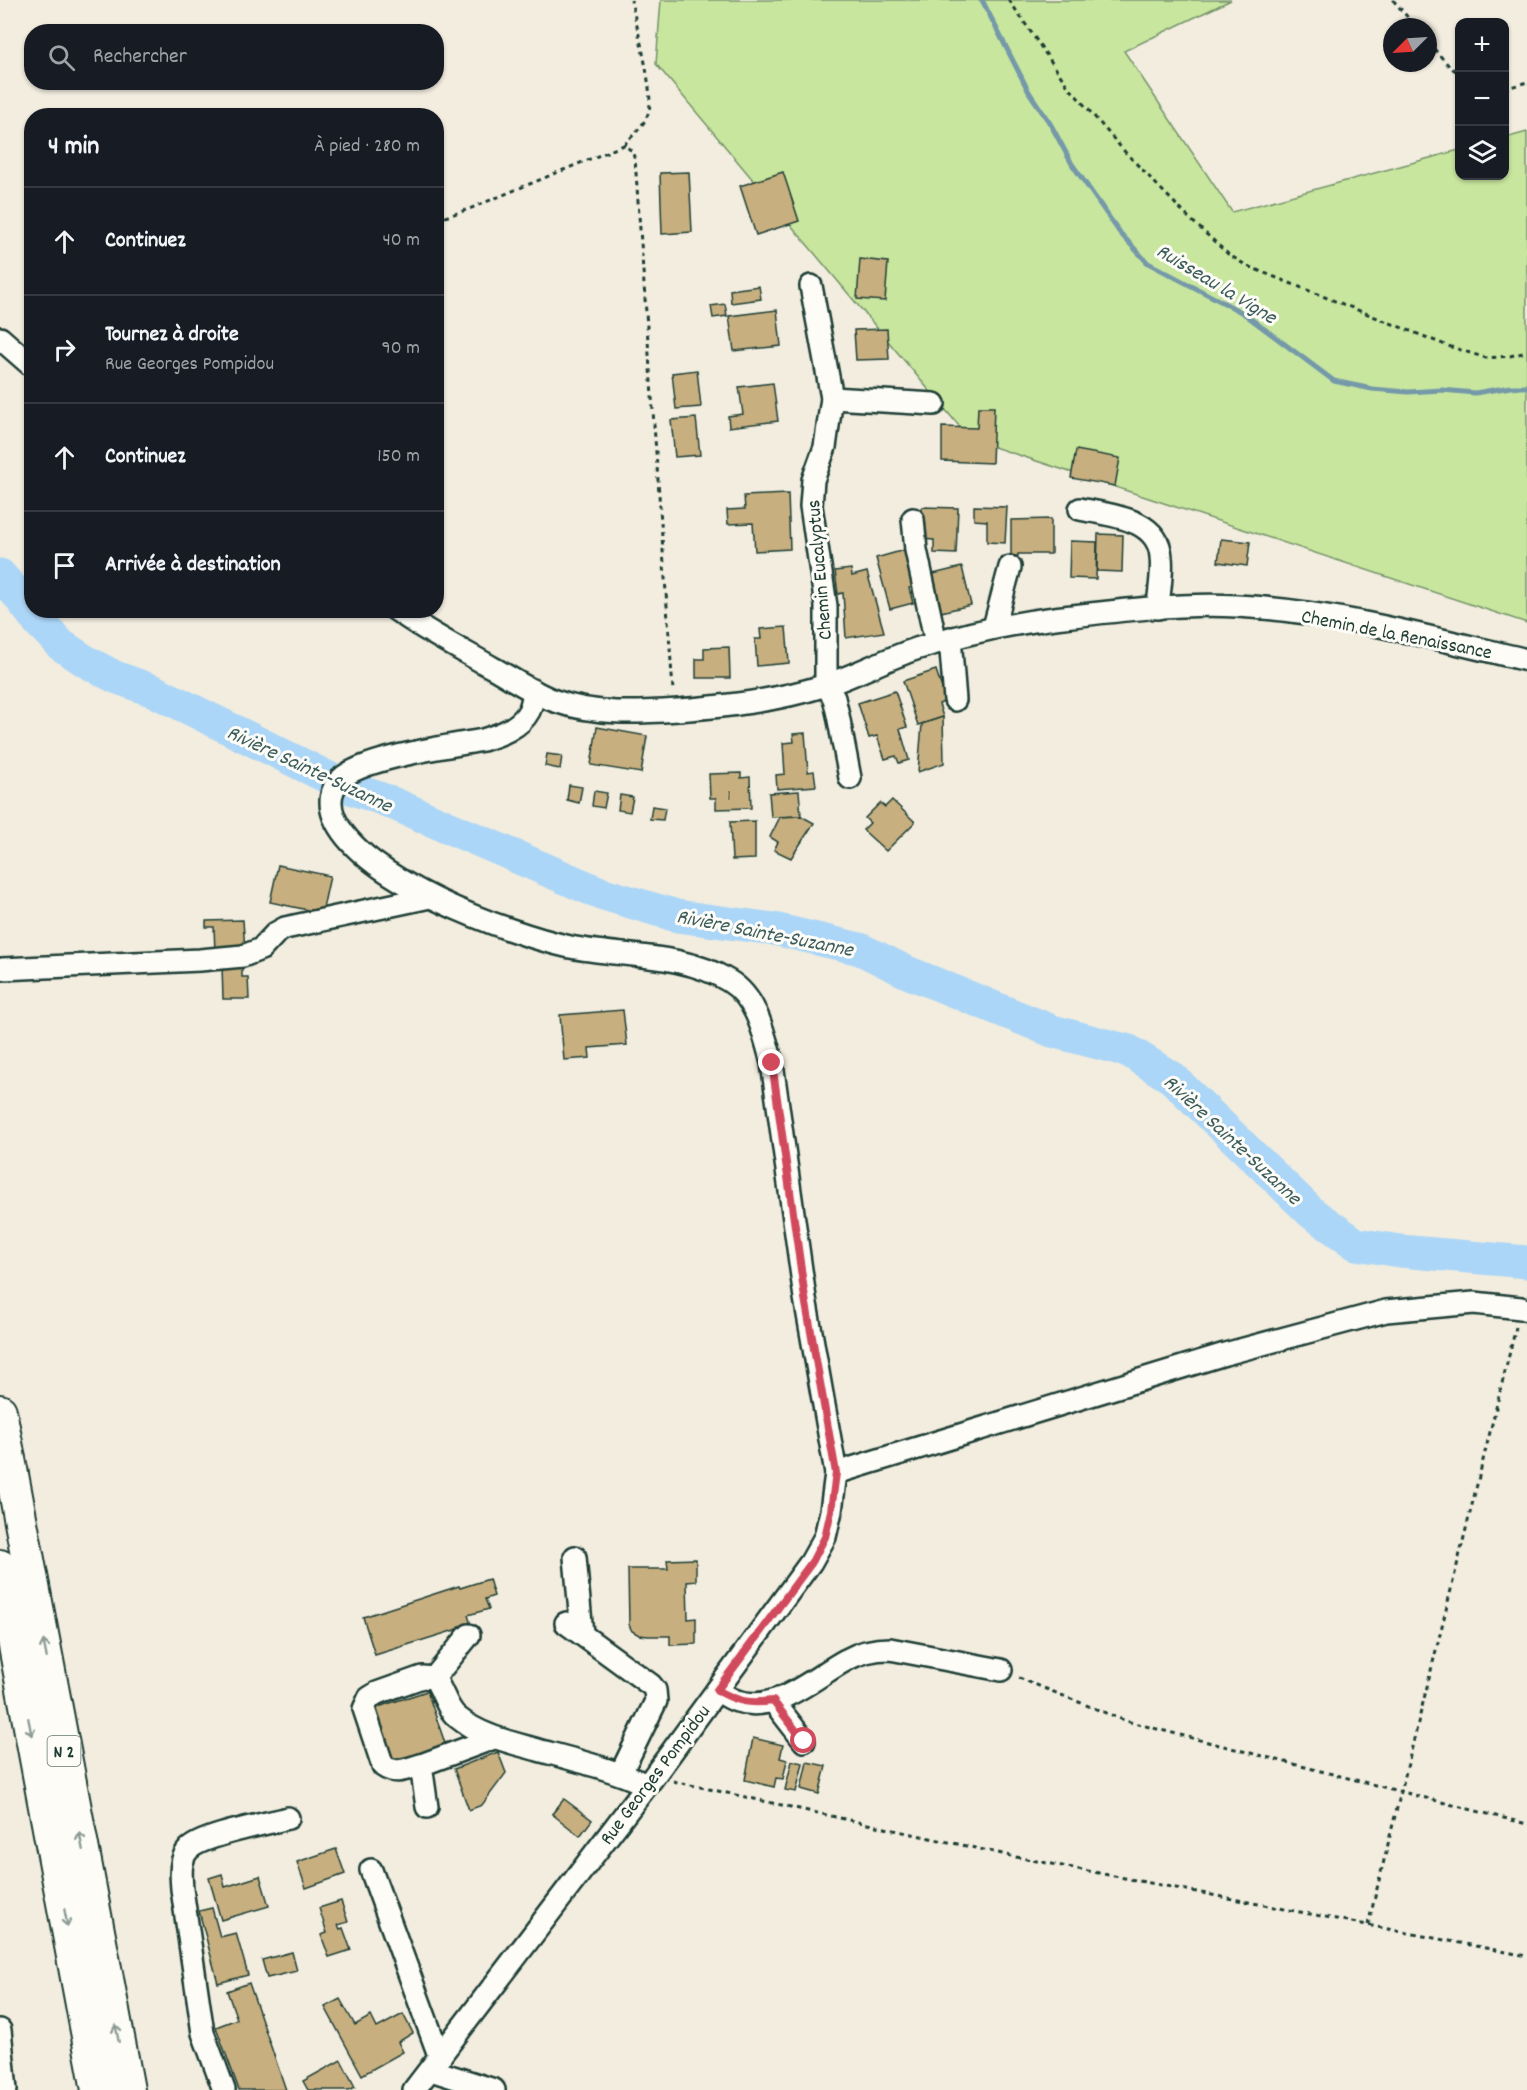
<!DOCTYPE html>
<html lang="fr">
<head>
<meta charset="utf-8">
<style>
	:root { --surface:#171b24; --page:#20242c; --text:#f1f3f6; --muted:#9ea1a6; --line:#363941 }
	body { margin:0; font-family:Dekko,sans-serif; background:var(--page); color:var(--text) }
	.controls { position:absolute; right:18px; top:18px; display:grid; overflow:hidden; border-radius:12px; box-shadow:0 2px 4px #0004 }
	.controls button { width:54px; height:54px; display:grid; place-items:center; padding:0; border:0; border-bottom:2px solid var(--line); background:var(--surface); color:var(--text); font:30px sans-serif }
	.compass { position:absolute; left:1383px; top:18px; width:54px; height:54px; border-radius:50%; background:var(--surface); box-shadow:0 2px 4px #0004; rotate:246deg }
	.stop { position:absolute; width:18px; height:18px; margin:-14px; border:4px solid #d1495b; border-radius:50%; background:#fff }
	.stop.end { background:#d1495b; border-color:#fff; box-shadow:0 2px 6px #0008 }
	.list { margin:0; padding:0; list-style:none }
	h2 { display:flex; justify-content:space-between; align-items:center; height:78px; margin:0; padding:0 24px; font-size:26px }
	h2 small { font-size:20px; font-weight:400; color:var(--muted) }
	.list li { display:grid; grid-template-columns:39px 1fr auto; gap:18px; align-items:center; box-sizing:border-box; height:108px; padding:0 24px; border-top:2px solid var(--line) }
	.list b { display:block; font-size:22px; white-space:nowrap }
	.list p { margin:0; font-size:20px; white-space:nowrap; color:var(--muted) }
	.list em { font-size:20px; font-style:normal; color:var(--muted) }
	.icon { flex:none; width:33px; height:33px; fill:none; stroke:currentColor; stroke-width:2; stroke-linecap:round; stroke-linejoin:round }
	.map { position:relative; flex:none; width:1527px; height:2090px; overflow:hidden }
	.search { position:absolute; background:var(--surface); box-shadow:0 2px 4px #0004; left:24px; top:24px; width:420px; height:66px; display:flex; align-items:center; gap:15px; box-sizing:border-box; padding:0 21px; border-radius:24px; color:var(--muted); font-size:22px }
	.panel { position:absolute; background:var(--surface); box-shadow:0 2px 4px #0004; left:24px; top:108px; width:420px; height:510px; border-radius:24px }
	.map>svg:first-child { display:block }
	.green { fill:#c8e69e; stroke:#749269; stroke-width:1.5 }
	.lines { fill:none; stroke-linecap:round; stroke-linejoin:round }
	.stream { stroke:#7499a9; stroke-width:5 }
	.river { stroke:#acd6f7; stroke-width:33 }
	.building { fill:#c7af7f; stroke:#1f3d34; stroke-width:1.5 }
	.minor-casing { stroke:#1f3d34; stroke-width:26 }
	.highway-casing { stroke:#1f3d34; stroke-width:36 }
	.path { stroke:#1f3d34; stroke-width:3; stroke-dasharray:4.5 4.5; stroke-linecap:butt }
	.minor { stroke:#fdfcf7; stroke-width:21 }
	.highway { stroke:#fdfcf7; stroke-width:32 }
	.oneway { stroke:#8e9c96 }
	.route { stroke:#d1495b; stroke-width:8 }
	.labels { text-anchor:middle; stroke-width:6; stroke-linejoin:round; paint-order:stroke }
	.number-label { font-size:16px; fill:#495a47 }
	.shield { fill:#fdfcf7; stroke:#62766e; stroke-width:1.5 }
	.shield-label { font-size:18px; font-weight:bold; fill:#1f3d34 }
	.street-label { font-size:20px; fill:#1f3d34; stroke:#fdfcf7 }
	.water-label { font-size:21px; font-style:italic; fill:#3b5c5b; stroke:#fdfcf7 }
</style>
</head>
<body>
<div class="map">
<svg width="1527" height="2090" viewBox="0 0 1527 2090">
	<rect width="100%" height="100%" fill="#f2eddf"/>
	<filter id="ink" filterUnits="userSpaceOnUse"><feTurbulence type="fractalNoise" baseFrequency=".0167" numOctaves="2"/><feDisplacementMap in="SourceGraphic" scale="12" xChannelSelector="R" yChannelSelector="G"/><feConvolveMatrix kernelMatrix="1 2 1 2 8 2 1 2 1" color-interpolation-filters="sRGB"/></filter>
	<g filter="url(#ink)">
		<!-- green -->
		<path class="green" d="M661,0H1231L1124,51L1232,212L1459,150L1460,176H1504L1505,138L1527,132V623L970,439L656,64Z"/>
		<g class="lines">
			<!-- stream -->
			<path class="stream" d="M982,0L1029,92L1051,125L1072,164L1120,233L1148,263L1243,313L1334,381L1372,389L1408,392L1442,390L1475,393L1511,387H1527"/>
			<!-- river -->
			<path class="river" d="M0,575L18,595L37,620L61,645L87,662L115,677L154,691L347,787L385,800L600,893L677,916L774,929L860,949L907,972L1052,1031L1129,1051L1172,1078L1312,1213L1356,1244L1400,1251L1527,1262"/>
		</g>
		<!-- building -->
		<g class="building">
			<path d="M689,172L692,232L662,234L660,173Z"/>
			<path d="M783,172L799,221L756,235L740,186Z"/>
			<path d="M860,259L888,262L885,301L857,299Z"/>
			<path d="M759,286L761,299L731,303L730,290Z"/>
			<path d="M725,304L727,316L713,318L711,306Z"/>
			<path d="M777,310L781,346L734,351L729,316Z"/>
			<path d="M887,329L889,359L856,360L854,330Z"/>
			<path d="M697,370L701,407L676,409L672,373Z"/>
			<path d="M773,383L778,421L729,427L728,416L743,414L739,387Z"/>
			<path d="M978,407H994L992,463L942,461V427L977,428Z"/>
			<path d="M696,418L700,455L675,457L671,420Z"/>
			<path d="M1076,450L1120,458L1115,486L1071,478Z"/>
			<path d="M788,494L790,549L755,551L753,523L728,524L727,510L745,509L744,496Z"/>
			<path d="M974,506L1007,507L1005,543L987,542V521L974,520Z"/>
			<path d="M922,507L958,508L956,554L934,553V540L921,539Z"/>
			<path d="M1051,519V554H1018V556H1011V520Z"/>
			<path d="M1098,534L1123,535L1122,572L1097,571Z"/>
			<path d="M1221,539L1250,542L1247,566L1218,562Z"/>
			<path d="M1070,541L1097,542L1096,579L1069,578Z"/>
			<path d="M908,549L918,586L909,588L913,603L890,609L876,558Z"/>
			<path d="M962,567L971,605L941,612L940,608H937L929,575Z"/>
			<path d="M851,569L852,576L867,572L884,632L846,638L843,593L838,594L835,571Z"/>
			<path d="M786,627L789,663L757,666L755,639H761L760,629Z"/>
			<path d="M729,647L730,678H696V659H704V648Z"/>
			<path d="M936,670L946,701L939,704L943,717L918,725L903,681Z"/>
			<path d="M895,691L907,727L900,729L909,760L899,763L896,756L885,759L877,736L869,738L858,703Z"/>
			<path d="M943,717L944,763L918,772L922,724Z"/>
			<path d="M597,727L647,736L641,773L591,765Z"/>
			<path d="M805,733L808,772L814,771L816,786L777,789L776,775L785,774L783,743L794,742L793,734Z"/>
			<path d="M547,754L562,756L560,769L545,766Z"/>
			<path d="M741,773V778L750,777L751,808L716,809V798H710L709,774Z"/>
			<path d="M569,785L582,787L579,803L567,800Z"/>
			<path d="M594,791L607,793L604,808L592,806Z"/>
			<path d="M799,791L801,816L771,817L769,793Z"/>
			<path d="M620,795L633,797L630,812L618,810Z"/>
			<path d="M892,800L915,822L886,851L863,830L870,823L865,818L880,803L885,807Z"/>
			<path d="M652,806L665,808L663,820L650,819Z"/>
			<path d="M801,816L814,823L791,858L774,850L778,842L770,837L780,817Z"/>
			<path d="M755,821V859L732,860L730,822Z"/>
			<path d="M278,865L330,876L322,913L270,902Z"/>
			<path d="M243,920L245,951L215,952L214,927H206V921Z"/>
			<path d="M242,965V977H248L249,999H223L222,966Z"/>
			<path d="M623,1010L627,1045L589,1048L590,1058L564,1060L560,1015Z"/>
			<path d="M696,1559V1581L687,1582L688,1619L696,1618V1644L670,1645V1636H648L639,1635L632,1631L629,1625L628,1569H668L667,1560Z"/>
			<path d="M489,1579L494,1596L485,1599L489,1609L468,1615L471,1625L375,1655L363,1617L459,1586L460,1588Z"/>
			<path d="M427,1691L446,1746L394,1763L375,1708Z"/>
			<path d="M753,1738L783,1745L780,1758L787,1760L783,1779L776,1778L774,1787L745,1780Z"/>
			<path d="M498,1752L506,1773L482,1805L469,1810L454,1769Z"/>
			<path d="M792,1761L803,1763L796,1792L785,1790Z"/>
			<path d="M807,1762L826,1766L819,1794L801,1789Z"/>
			<path d="M564,1799L592,1820L580,1836L552,1814Z"/>
			<path d="M336,1849L345,1874L306,1888L297,1862Z"/>
			<path d="M222,1874L225,1887L260,1876L269,1906L221,1920L209,1878Z"/>
			<path d="M341,1901L348,1922L338,1925L340,1929L343,1928L351,1950L329,1957L321,1935L327,1933L319,1908Z"/>
			<path d="M212,1908L220,1937L236,1933L248,1975L218,1983L199,1911Z"/>
			<path d="M292,1952L297,1971L267,1978L262,1960Z"/>
			<path d="M249,1983L286,2090H239L216,2027L237,2019L227,1991Z"/>
			<path d="M340,1999L355,2025L371,2016L377,2028L403,2014L413,2033L398,2042L403,2052L362,2075L325,2007Z"/>
			<path d="M341,2060L355,2087L349,2090H308L303,2081Z"/>
		</g>
		<g class="lines">
			<!-- minor casing -->
			<g class="minor-casing">
				<g id="minor">
					<path d="M811,286L832,398L825,447L813,480L811,506L826,606V685L834,698L838,715L850,778"/>
					<path d="M0,338L32,366"/>
					<path d="M832,398L934,404"/>
					<path d="M1080,509C1109,515 1159,518 1161,557C1163,573 1159,591 1158,608"/>
					<path d="M913,519L916,550L936,643"/>
					<path d="M396,610C427,632 460,649 493,668C513,679 533,693 555,701C595,715 636,713 678,710C728,706 775,701 823,686C855,676 885,659 916,649C962,634 1007,624 1055,618C1114,611 1177,603 1237,606C1335,611 1432,638 1527,660"/>
					<path d="M994,627L1010,567"/>
					<path d="M950,638L955,700"/>
					<path d="M2,969L200,960L243,956L261,949L276,933L285,928L430,897"/>
					<path d="M836,1473L1225,1354L1386,1311L1474,1303L1521,1308L1527,1310"/>
					<path d="M575,1557L582,1634"/>
					<path d="M566,1623L651,1685L655,1690L656,1701L621,1773"/>
					<path d="M434,1678L469,1635"/>
					<path d="M717,1690C723,1694 730,1699 737,1701C777,1714 814,1677 846,1660C860,1652 874,1649 890,1649L1001,1670"/>
					<path d="M773,1701L804,1741"/>
					<path d="M421,1765C406,1769 396,1775 383,1766L364,1709L369,1698L377,1693L422,1677L434,1678C443,1690 446,1708 457,1717C480,1736 510,1742 538,1750C575,1760 612,1769 647,1785"/>
					<path d="M427,1807L421,1765L494,1738"/>
					<path d="M371,1870L440,2058"/>
					<path d="M0,2030L6,2090"/>
					<path d="M431,2070L494,2090"/>
					<path d="M224,2090L203,2033L182,1889C181,1876 179,1859 189,1849C203,1835 266,1824 288,1818"/>
					<path d="M414,2090L654,1776L811,1562L825,1537L831,1511L836,1473L805,1298L772,1063C764,1034 757,998 729,981C684,953 621,957 570,947C507,933 360,880 334,817C329,804 330,790 340,780C360,758 451,746 483,740C499,735 520,728 529,711C532,705 533,698 534,691"/>
				</g>
			</g>
			<!-- highway casing -->
			<g class="highway-casing">
				<g id="highway">
					<path d="M0,1411L128,2090"/>
					<path d="M0,1566L98,2090"/>
				</g>
			</g>
			<!-- path -->
			<g class="path">
				<path d="M1009,0L1067,85L1125,152L1190,219L1228,254L1247,266L1448,346L1486,358L1510,356L1527,352"/>
				<path d="M1393,0L1416,27"/>
				<path d="M1428,42L1450,67L1460,74"/>
				<path d="M1504,89L1527,82"/>
				<path d="M624,145C633,135 645,125 649,111C654,90 636,24 631,0"/>
				<path d="M436,220L469,209L624,145L632,151L635,159L673,690"/>
				<path d="M1019,1678L1126,1721L1527,1824"/>
				<path d="M673,1781L1016,1857L1527,1956"/>
				<path d="M1368,1925L1516,1327"/>
			</g>
			<!-- minor -->
			<use href="#minor" class="minor"/>
			<!-- highway -->
			<use href="#highway" class="highway"/>
		</g>
		<!-- one-way arrows -->
		<defs><path id="oneway-shaft" d="M-6 0H5M1.5-3L5.5 0L1.5 3" fill="none" stroke-width="1.6" stroke-linecap="round" stroke-linejoin="round" transform="scale(1.5)"/></defs>
		<g class="oneway">
			<use href="#oneway-shaft" transform="translate(45 1649) rotate(-101)"/>
			<use href="#oneway-shaft" transform="translate(30 1727) rotate(79)"/>
			<use href="#oneway-shaft" transform="translate(81 1841) rotate(-101)"/>
			<use href="#oneway-shaft" transform="translate(66 1918) rotate(79)"/>
			<use href="#oneway-shaft" transform="translate(117 2033) rotate(-101)"/>
		</g>
	</g>
	<g class="lines" filter="url(#ink)">
		<!-- route -->
		<path class="route" d="M772,1063L805,1298L836,1473L831,1511L825,1537L812,1562L717,1690C738,1702 749,1704 773,1701L804,1741"/>
	</g>
	<g class="labels">
		<!-- number labels -->
		<g class="number-label">
			<text x="729" y="800">1</text>
		</g>
		<!-- shield labels -->
		<rect class="shield" x="47.5" y="1736" width="33" height="30" rx="4.5"/>
		<g class="shield-label">
			<text x="64" y="1757">N 2</text>
		</g>
		<!-- street labels -->
		<g class="street-label">
			<text transform="translate(818 570) rotate(-95)" y="7">Chemin Eucalyptus</text>
			<text transform="translate(1397 633) rotate(11)" y="7">Chemin de la Renaissance</text>
			<text transform="translate(654 1774) rotate(-53)" y="7">Rue Georges Pompidou</text>
		</g>
		<!-- water labels -->
		<g class="water-label">
			<text transform="translate(1217 283) rotate(31)" y="7">Ruisseau la Vigne</text>
			<text transform="translate(310 768) rotate(25)" y="7">Rivière Sainte-Suzanne</text>
			<text transform="translate(765 932) rotate(11)" y="7">Rivière Sainte-Suzanne</text>
			<text transform="translate(1233 1139) rotate(43)" y="7">Rivière Sainte-Suzanne</text>
		</g>
	</g>
</svg>
<div class="controls">
<button>+</button>
<button>−</button>
<button><svg class="icon" aria-label="layers" viewBox="0 0 24 24"><path d="M12 4l9 5-9 5-9-5zM3 14l9 5 9-5"/></svg></button>
</div>
<svg class="compass" viewBox="-18 -18 36 36"><path d="M0-13l5 13h-10z" fill="#e53935"/><path d="M0 13l5-13h-10z" fill="#9ea1a6"/></svg>
<div class="stop" style="left:804px;top:1741px"></div>
<div class="stop end" style="left:772px;top:1063px"></div>
<div class="search"><svg class="icon" aria-label="search" viewBox="0 0 24 24"><circle cx="10" cy="10" r="6"/><path d="M15 15l6 6"/></svg>Rechercher</div>
<section class="panel">
<h2>4 min<small>À pied · 280 m</small></h2>
<ul class="list">
<li><svg class="icon" aria-label="ahead" viewBox="0 0 24 24"><path d="M12 20V5M6 11l6-6 6 6"/></svg><div><b>Continuez</b></div><em>40 m</em></li>
<li><svg class="icon" aria-label="right" viewBox="0 0 24 24"><path d="M7 20v-9h11M14 6l5 5-5 5"/></svg><div><b>Tournez à droite</b><p>Rue Georges Pompidou</p></div><em>90 m</em></li>
<li><svg class="icon" aria-label="ahead" viewBox="0 0 24 24"><path d="M12 20V5M6 11l6-6 6 6"/></svg><div><b>Continuez</b></div><em>150 m</em></li>
<li><svg class="icon" aria-label="arrive" viewBox="0 0 24 24"><path d="M6 21V4h12l-3 4 3 4H6"/></svg><div><b>Arrivée à destination</b></div></li>
</ul>
</section>
</div>
</body>
</html>
